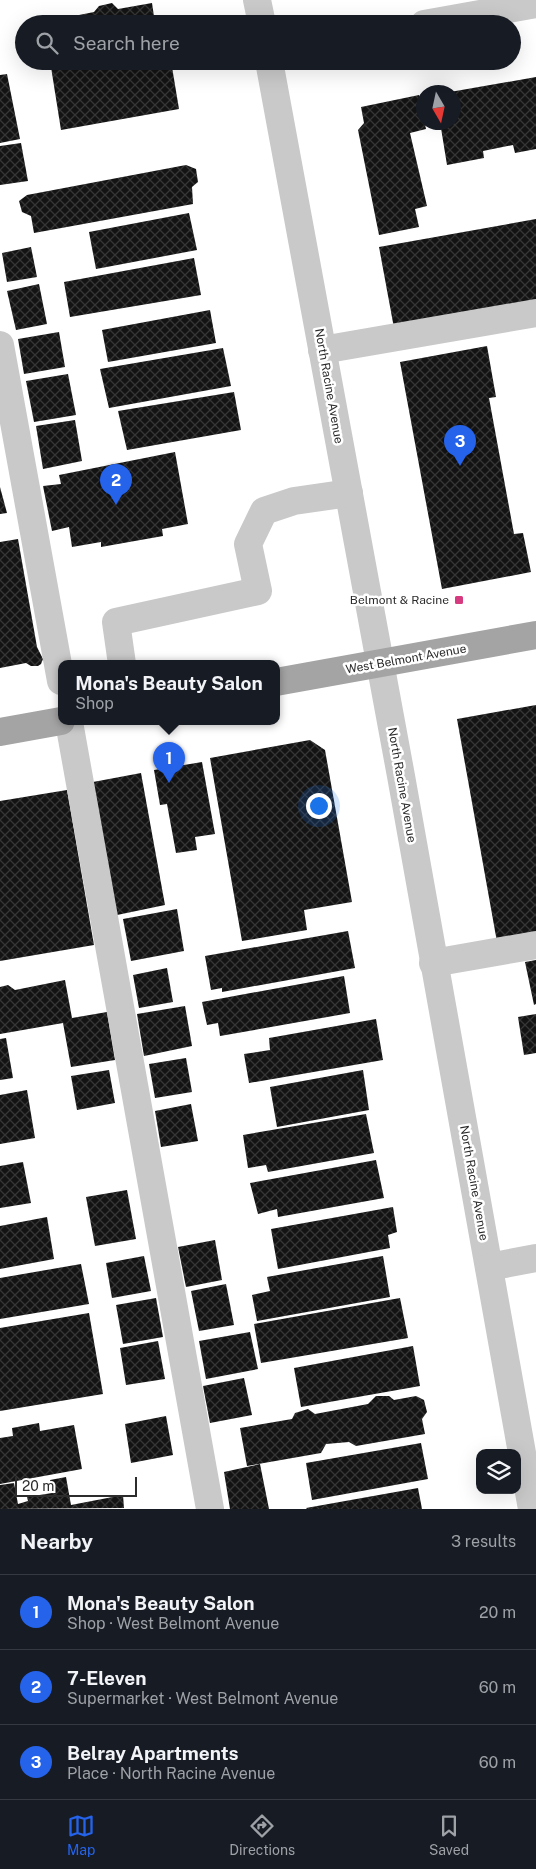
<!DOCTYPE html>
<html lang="en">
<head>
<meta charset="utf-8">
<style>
	:root { --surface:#171b24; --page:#242831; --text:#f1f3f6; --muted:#9ea1a6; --line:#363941; --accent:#2563eb }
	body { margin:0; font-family:"Public Sans",sans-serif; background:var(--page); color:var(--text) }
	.controls { position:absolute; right:15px; bottom:15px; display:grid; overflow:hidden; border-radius:10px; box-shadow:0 5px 20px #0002 }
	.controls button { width:45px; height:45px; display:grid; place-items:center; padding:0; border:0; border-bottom:1px solid var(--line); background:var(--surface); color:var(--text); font:25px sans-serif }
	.compass { position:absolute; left:416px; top:85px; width:45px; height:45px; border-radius:50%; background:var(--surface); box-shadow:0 5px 20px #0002; rotate:171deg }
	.scale { position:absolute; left:15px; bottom:12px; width:122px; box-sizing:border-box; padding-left:5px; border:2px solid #2c2c2c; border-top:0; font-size:14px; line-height:18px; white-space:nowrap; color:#2c2c2c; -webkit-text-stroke:4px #fff; paint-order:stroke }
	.you { position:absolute; left:318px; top:805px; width:18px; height:18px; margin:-12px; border:4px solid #fff; border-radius:50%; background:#1a73e8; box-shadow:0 0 0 8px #1a73e833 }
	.badge { display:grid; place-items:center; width:32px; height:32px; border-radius:50%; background:var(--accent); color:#fff; font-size:16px; font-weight:700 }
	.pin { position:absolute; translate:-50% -41px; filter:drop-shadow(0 1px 2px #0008) }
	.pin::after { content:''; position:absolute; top:26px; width:18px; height:15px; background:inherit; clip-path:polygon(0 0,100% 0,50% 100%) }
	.popup { position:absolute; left:58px; top:660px; width:222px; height:65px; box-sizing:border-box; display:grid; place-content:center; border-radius:10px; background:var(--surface); filter:drop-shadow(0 1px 4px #0005); font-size:16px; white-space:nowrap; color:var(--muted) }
	.popup b { font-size:19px; color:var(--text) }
	.popup::after { content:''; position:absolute; left:50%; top:100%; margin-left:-10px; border:10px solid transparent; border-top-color:var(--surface) }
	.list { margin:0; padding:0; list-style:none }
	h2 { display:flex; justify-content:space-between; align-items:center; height:65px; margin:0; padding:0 20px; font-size:21px }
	h2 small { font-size:16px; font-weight:400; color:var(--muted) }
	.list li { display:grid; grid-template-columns:32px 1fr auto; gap:15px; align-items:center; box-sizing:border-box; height:75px; padding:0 20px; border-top:1px solid var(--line) }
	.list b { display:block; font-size:19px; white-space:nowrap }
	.list p { margin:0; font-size:16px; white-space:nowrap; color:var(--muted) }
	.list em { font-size:16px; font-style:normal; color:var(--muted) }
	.icon { flex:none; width:28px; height:28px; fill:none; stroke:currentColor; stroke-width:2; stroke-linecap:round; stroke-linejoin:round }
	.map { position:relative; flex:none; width:536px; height:1509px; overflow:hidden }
	.search { position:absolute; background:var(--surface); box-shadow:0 5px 20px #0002; left:15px; right:15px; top:15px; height:55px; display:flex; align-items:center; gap:12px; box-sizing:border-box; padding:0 18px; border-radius:28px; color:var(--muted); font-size:19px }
	.sheet { height:290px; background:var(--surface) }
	nav { display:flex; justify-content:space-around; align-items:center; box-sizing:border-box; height:70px; border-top:1px solid var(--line); background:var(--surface); font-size:14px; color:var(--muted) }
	nav a { display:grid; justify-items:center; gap:2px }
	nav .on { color:var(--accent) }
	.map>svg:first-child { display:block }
	.building { fill:url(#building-cross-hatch) }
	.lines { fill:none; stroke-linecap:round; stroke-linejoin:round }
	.minor { stroke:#c9c9c9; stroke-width:28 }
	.major { stroke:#a4a4a4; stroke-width:28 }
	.poi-dot { fill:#d63a7f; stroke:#fff; stroke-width:2 }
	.labels { text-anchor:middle; stroke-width:5; stroke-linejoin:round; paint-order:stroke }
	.street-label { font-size:12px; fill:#2c2c2c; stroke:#fff }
	.poi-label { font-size:12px; fill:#2c2c2c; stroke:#fff; text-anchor:end }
</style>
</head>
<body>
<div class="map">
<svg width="536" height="1509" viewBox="0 0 536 1509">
	<defs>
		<pattern id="building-cross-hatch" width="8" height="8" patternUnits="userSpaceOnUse" patternTransform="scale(1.25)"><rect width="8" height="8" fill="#131313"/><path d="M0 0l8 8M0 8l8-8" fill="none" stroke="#363636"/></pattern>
	</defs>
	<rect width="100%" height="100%" fill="#fff"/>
	<!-- building -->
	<g class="building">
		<path d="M112,3L118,9L152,3L155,23L34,24L94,12L99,6Z"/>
		<path d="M85,61H171L179,109L61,130L51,67Z"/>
		<path d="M7,74L20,139L0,143V75Z"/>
		<path d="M536,77V149L515,153L513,145L483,151L484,158L447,165L440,122H454V92H450Z"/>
		<path d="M419,95L426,129L410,133L427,206L415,209L419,227L379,235L358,130L364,123L361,107Z"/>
		<path d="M21,143L28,181L0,185V146Z"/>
		<path d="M186,165L196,169L198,182L192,187L193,204L34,233L31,216L22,212L19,201L27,195Z"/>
		<path d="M189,213L197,250L96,269L89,232Z"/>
		<path d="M536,219V302L394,328L379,247Z"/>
		<path d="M31,247L37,277L7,282L2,253Z"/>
		<path d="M194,258L201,295L70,317L64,282Z"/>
		<path d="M39,284L47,324L16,330L7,291Z"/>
		<path d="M210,310L216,343L108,362L102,330Z"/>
		<path d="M59,332L65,367L24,374L18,339Z"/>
		<path d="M487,346L496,397L489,398L514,534L523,533L531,572L442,589L400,362Z"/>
		<path d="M223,348L231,386L109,408L100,369Z"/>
		<path d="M68,374L76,415L34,422L26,381Z"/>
		<path d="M234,392L241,430L127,450L118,411Z"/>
		<path d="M75,420L82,461L43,469L36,426Z"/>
		<path d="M175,452L188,524L162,529L163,536L101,547V542L72,547L69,527L52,531L43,486L61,484L59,475Z"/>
		<path d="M0,487L7,513L0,514Z"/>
		<path d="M18,539L37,647L43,659L41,664L38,666H31L26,663L0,668V542Z"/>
		<path d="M536,705V935L497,942L457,719Z"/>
		<path d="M310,740L325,750L352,902L304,910L307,930L242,941L210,758Z"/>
		<path d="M202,762L215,834L195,837L197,850L176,853L167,804L160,805L154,770Z"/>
		<path d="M141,773L165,905L117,915L93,782Z"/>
		<path d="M67,790L94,945L0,961V801Z"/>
		<path d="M177,909L184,951L131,961L123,919Z"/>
		<path d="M348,931L355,968L222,992V988L211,990L205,956Z"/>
		<path d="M536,960V1004L534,1005L525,962Z"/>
		<path d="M167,968L173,1002L139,1008L133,975Z"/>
		<path d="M344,976L350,1013L220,1036L218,1023L207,1025L202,1002Z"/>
		<path d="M65,980L72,1018L107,1012L115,1060L71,1067L63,1023L0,1034V987L8,985L15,990Z"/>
		<path d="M185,1006L192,1046L144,1056L137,1014Z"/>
		<path d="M536,1014V1053L524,1055L518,1017Z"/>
		<path d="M376,1019L383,1060L249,1083L244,1054L270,1050L269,1038Z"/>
		<path d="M6,1038L13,1078L0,1080V1039Z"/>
		<path d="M186,1058L192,1092L155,1098L149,1064Z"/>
		<path d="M109,1070L115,1103L77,1110L71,1076Z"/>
		<path d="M363,1070L369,1110L277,1127L270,1087Z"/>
		<path d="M27,1090L35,1138L0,1144V1095Z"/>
		<path d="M191,1104L198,1141L161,1147L155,1111Z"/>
		<path d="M366,1114L374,1153L268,1172L266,1165L248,1168L243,1135Z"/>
		<path d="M376,1160L384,1198L278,1217L277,1209L258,1214L250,1183Z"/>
		<path d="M23,1162L31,1203L0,1208V1166Z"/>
		<path d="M127,1190L136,1239L95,1246L86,1197Z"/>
		<path d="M393,1207L397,1232L388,1235L390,1248L278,1269L271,1229Z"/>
		<path d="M47,1217L54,1259L0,1269V1226Z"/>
		<path d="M215,1240L222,1280L186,1287L178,1247Z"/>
		<path d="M144,1256L151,1291L112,1298L106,1263Z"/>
		<path d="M383,1256L390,1297L257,1321L252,1295L270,1291L267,1277Z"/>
		<path d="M81,1264L89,1304L0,1319V1278Z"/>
		<path d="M226,1284L234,1325L199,1331L191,1291Z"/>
		<path d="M156,1298L163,1337L123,1344L116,1305Z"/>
		<path d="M400,1298L408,1338L261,1363L254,1324Z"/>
		<path d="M89,1313L103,1394L0,1411V1328Z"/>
		<path d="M250,1332L258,1369L206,1379L199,1341Z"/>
		<path d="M158,1341L165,1379L126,1385L120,1348Z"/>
		<path d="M413,1346L420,1386L301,1407L294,1368Z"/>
		<path d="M244,1378L252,1415L210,1423L203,1386Z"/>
		<path d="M376,1396H389L394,1400L416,1396L424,1400L427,1412L422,1419L425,1434L356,1446L349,1442L326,1444L321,1453L247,1466L240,1428L292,1419L295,1413L308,1409L315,1414L368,1404Z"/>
		<path d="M166,1416L173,1455L131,1463L125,1424Z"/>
		<path d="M39,1423L40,1431L74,1425L82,1469L0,1484V1438L13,1436L12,1428Z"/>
		<path d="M421,1443L428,1479L312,1500L306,1463Z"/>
		<path d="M260,1464L269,1509H230L224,1472Z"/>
		<path d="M66,1477L71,1505L123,1495L124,1508L0,1509V1485L14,1483L18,1504L28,1501L27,1497L52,1493L50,1480Z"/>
		<path d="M418,1488L422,1509H307L306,1508Z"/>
	</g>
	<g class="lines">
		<!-- minor -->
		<g class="minor">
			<path d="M257,0L262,24"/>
			<path d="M424,24L536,4"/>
			<path d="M269,61L401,776L532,1509"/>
			<path d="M0,345L61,681"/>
			<path d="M322,350L536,313"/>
			<path d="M122,664L116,622L258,591L248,544L264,511L294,501L349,493"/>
			<path d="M69,722L210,1509"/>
			<path d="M433,963L536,945"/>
			<path d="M489,1267L536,1258"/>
		</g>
		<!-- major -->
		<g class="major">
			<path d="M276,682L536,635"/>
			<path d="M0,732L61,721"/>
		</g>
	</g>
	<!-- markers -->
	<rect class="poi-dot" x="454" y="595" width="10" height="10" rx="2.5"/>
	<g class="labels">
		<!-- street labels -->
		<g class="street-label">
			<text transform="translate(329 386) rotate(80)" y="4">North Racine Avenue</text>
			<text transform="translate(406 659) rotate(-10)" y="4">West Belmont Avenue</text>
			<text transform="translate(402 785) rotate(80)" y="4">North Racine Avenue</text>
			<text transform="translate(474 1183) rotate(80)" y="4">North Racine Avenue</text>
		</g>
		<!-- poi labels -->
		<g class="poi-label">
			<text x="449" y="604">Belmont &amp; Racine</text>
		</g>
	</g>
</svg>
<div class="controls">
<button><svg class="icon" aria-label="layers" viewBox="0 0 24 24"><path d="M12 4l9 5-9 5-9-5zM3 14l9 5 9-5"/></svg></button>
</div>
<svg class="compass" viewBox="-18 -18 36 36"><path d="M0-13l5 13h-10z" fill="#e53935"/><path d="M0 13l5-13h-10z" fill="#9ea1a6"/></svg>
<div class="scale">20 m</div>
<div class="you"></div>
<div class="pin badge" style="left:169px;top:783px">1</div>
<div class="popup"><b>Mona's Beauty Salon</b>Shop</div>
<div class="pin badge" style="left:116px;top:505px">2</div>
<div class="pin badge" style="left:460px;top:466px">3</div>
<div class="search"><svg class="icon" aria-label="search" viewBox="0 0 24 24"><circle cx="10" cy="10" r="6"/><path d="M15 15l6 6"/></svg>Search here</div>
</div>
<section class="sheet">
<h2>Nearby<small>3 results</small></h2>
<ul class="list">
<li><span class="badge">1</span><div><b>Mona's Beauty Salon</b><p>Shop · West Belmont Avenue</p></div><em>20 m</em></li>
<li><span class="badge">2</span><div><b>7-Eleven</b><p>Supermarket · West Belmont Avenue</p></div><em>60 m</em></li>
<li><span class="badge">3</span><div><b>Belray Apartments</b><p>Place · North Racine Avenue</p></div><em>60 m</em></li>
</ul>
</section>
<nav>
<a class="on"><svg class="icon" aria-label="map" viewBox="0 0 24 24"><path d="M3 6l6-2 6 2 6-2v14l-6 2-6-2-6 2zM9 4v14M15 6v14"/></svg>Map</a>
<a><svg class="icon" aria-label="directions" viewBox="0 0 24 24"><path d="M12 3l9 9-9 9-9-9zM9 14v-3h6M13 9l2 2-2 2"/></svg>Directions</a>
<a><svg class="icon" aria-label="saved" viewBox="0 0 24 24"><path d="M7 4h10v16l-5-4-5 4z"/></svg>Saved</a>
</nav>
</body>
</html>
